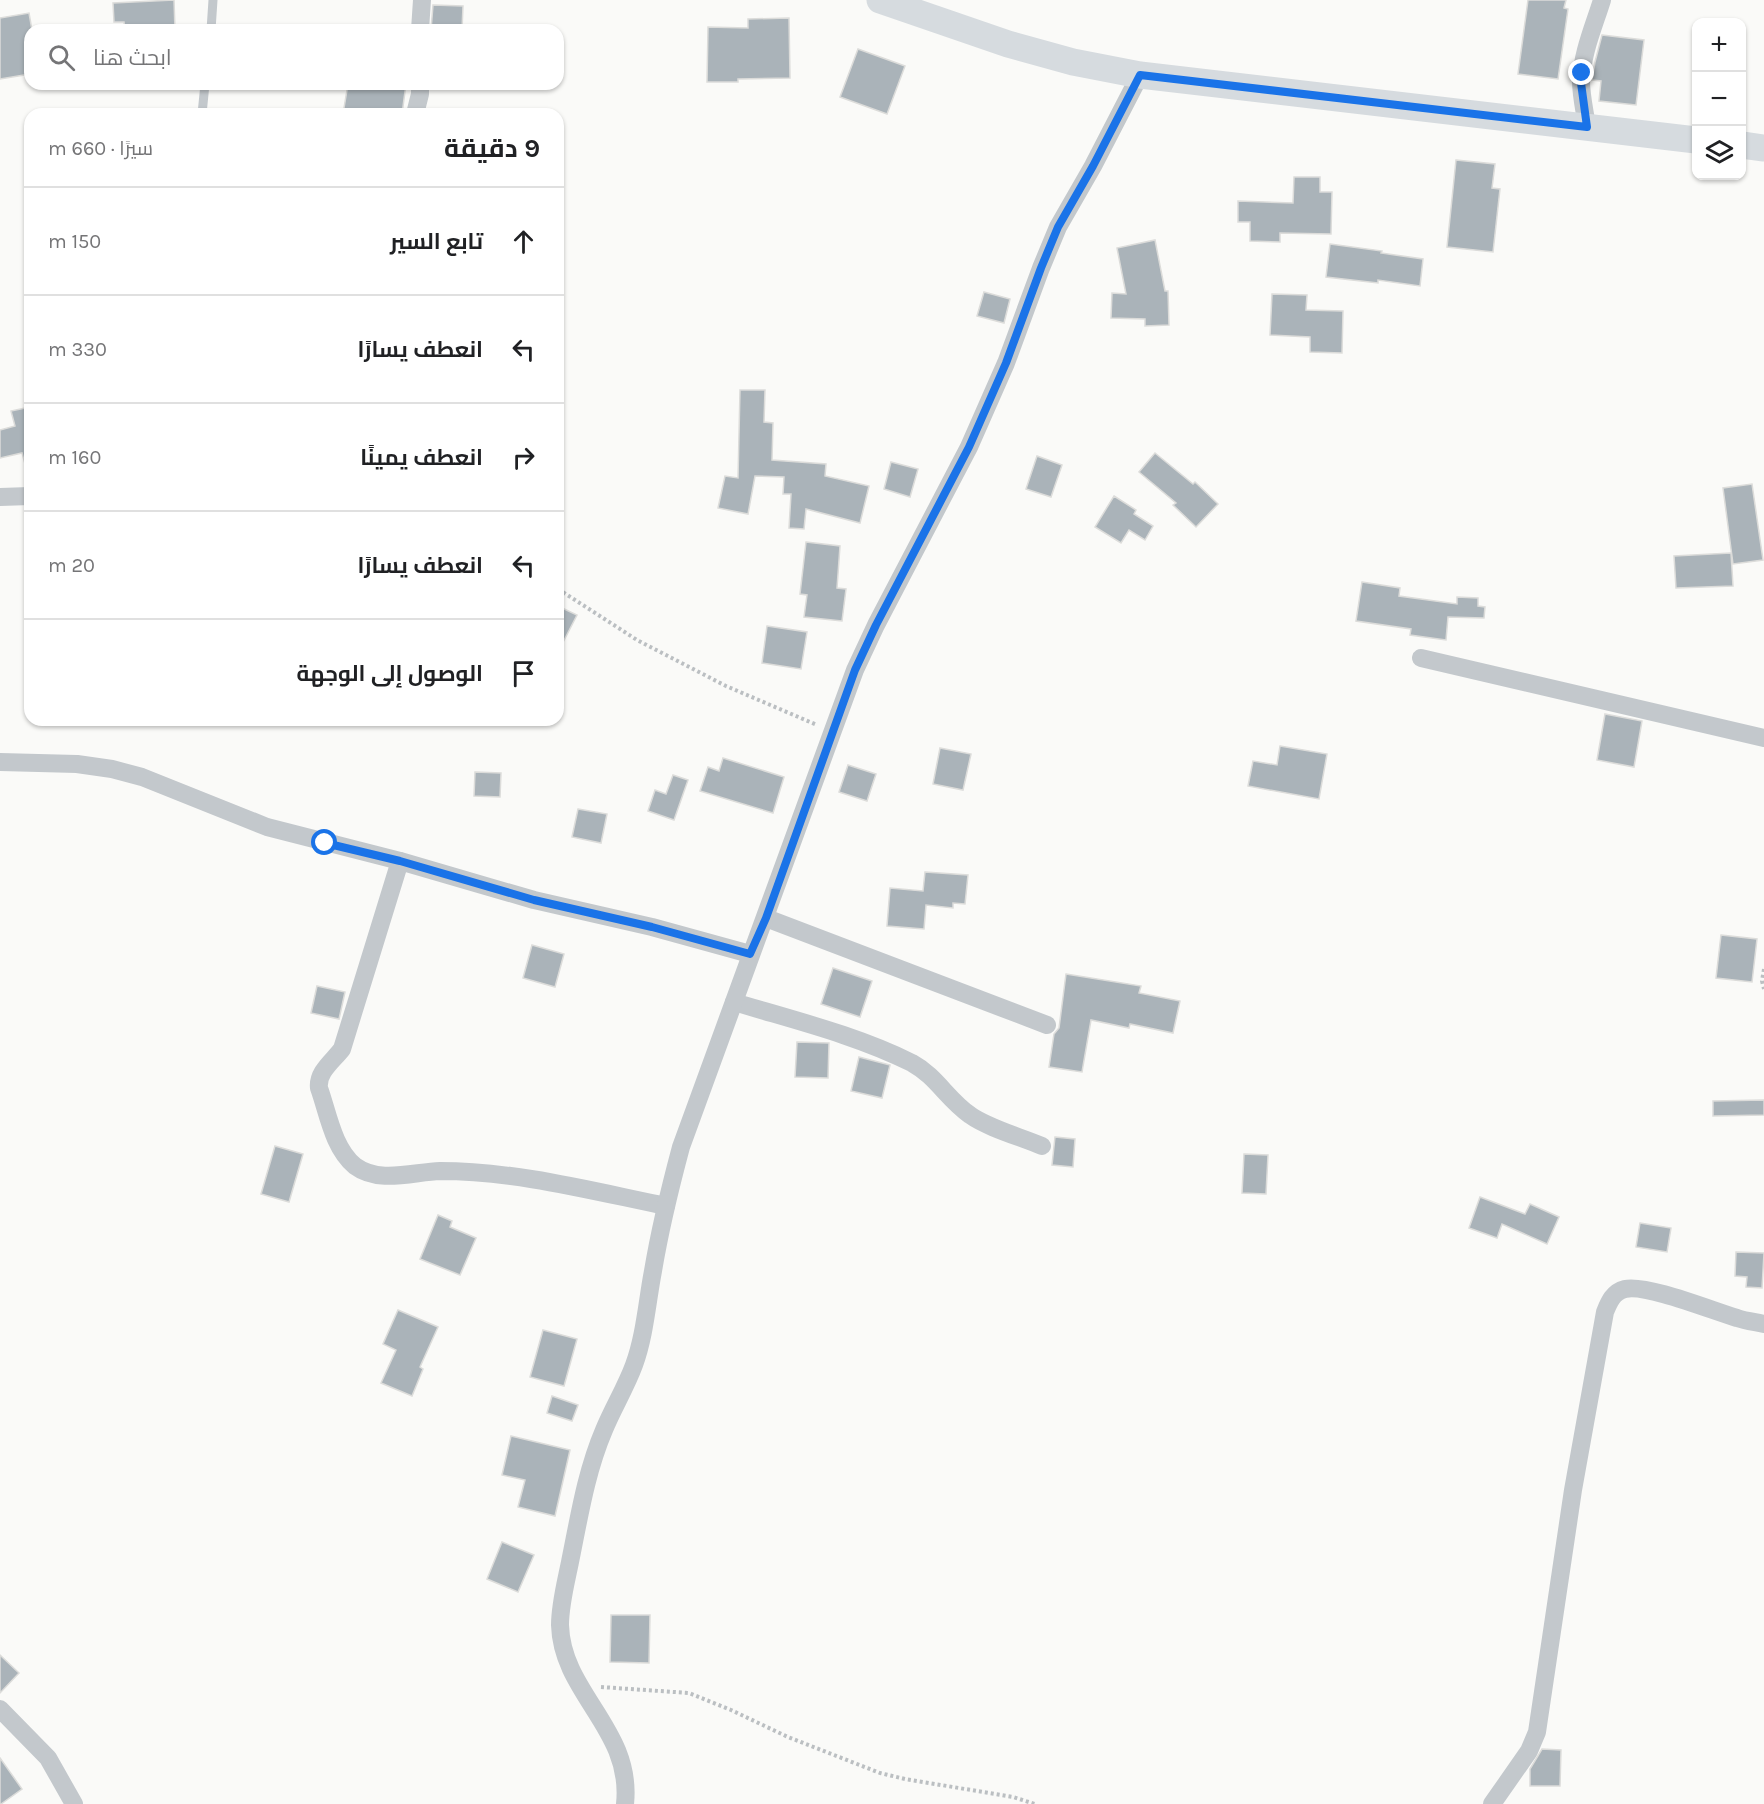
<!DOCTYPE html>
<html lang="ar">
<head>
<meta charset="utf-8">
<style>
	:root { --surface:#fff; --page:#f2f2f2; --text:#202124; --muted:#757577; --line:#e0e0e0 }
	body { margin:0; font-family:Karla,Cairo,sans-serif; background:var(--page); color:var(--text); direction:rtl }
	.controls { position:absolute; right:18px; top:18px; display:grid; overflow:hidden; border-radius:12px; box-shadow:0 2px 4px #0004 }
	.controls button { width:54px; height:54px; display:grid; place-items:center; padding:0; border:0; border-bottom:2px solid var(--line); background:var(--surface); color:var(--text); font:30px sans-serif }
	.stop { position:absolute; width:18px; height:18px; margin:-14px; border:4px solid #1a73e8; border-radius:50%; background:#fff }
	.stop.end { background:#1a73e8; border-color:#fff; box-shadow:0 2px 6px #0008 }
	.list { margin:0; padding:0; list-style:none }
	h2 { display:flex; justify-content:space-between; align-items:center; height:78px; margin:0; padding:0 24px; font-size:26px }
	h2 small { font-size:20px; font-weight:400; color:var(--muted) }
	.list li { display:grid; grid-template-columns:39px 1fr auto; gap:18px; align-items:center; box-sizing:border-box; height:108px; padding:0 24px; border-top:2px solid var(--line) }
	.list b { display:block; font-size:22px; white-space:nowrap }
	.list em { font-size:20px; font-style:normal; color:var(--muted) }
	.icon { flex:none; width:33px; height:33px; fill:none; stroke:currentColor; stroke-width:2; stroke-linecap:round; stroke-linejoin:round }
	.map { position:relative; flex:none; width:1764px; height:1804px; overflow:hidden; direction:ltr }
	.search { position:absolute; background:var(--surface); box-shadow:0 2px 4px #0004; left:24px; top:24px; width:540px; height:66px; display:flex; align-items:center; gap:15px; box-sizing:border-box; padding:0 21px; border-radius:18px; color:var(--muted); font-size:22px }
	.panel { position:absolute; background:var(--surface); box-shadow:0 2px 4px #0004; left:24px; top:108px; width:540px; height:618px; border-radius:18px; direction:rtl }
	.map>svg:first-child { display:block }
	.building { fill:#aab3b9; stroke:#dcdcda; stroke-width:1.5 }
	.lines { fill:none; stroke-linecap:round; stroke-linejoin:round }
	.path { stroke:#bbbfc2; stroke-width:4; stroke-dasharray:3 3; stroke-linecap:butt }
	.service { stroke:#c3c8cc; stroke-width:9 }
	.minor { stroke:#c3c8cc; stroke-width:18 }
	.primary { stroke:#d6dbdf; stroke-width:27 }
	.route { stroke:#1a73e8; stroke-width:8 }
</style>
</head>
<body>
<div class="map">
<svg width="1764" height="1804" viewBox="0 0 1764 1804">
	<rect width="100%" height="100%" fill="#fafaf8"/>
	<!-- building -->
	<g class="building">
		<path d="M174,0L175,30H125L124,22H114L113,3Z"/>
		<path d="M1528,0H1566L1564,8L1568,9L1558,79L1518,74Z"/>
		<path d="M433,5L463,6L462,30H431Z"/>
		<path d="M29,13L32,30H30V74L0,79V18Z"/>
		<path d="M789,18L790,78L738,79V82H707L708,27L748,28V19Z"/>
		<path d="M1602,35L1644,40L1636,105L1599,101L1601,81L1592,80L1595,62Z"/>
		<path d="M858,49L905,66L887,114L840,97Z"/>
		<path d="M348,84H406L402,114H343Z"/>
		<path d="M1456,160L1495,164L1492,188L1500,189L1493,252L1447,247Z"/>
		<path d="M1294,177H1320V192H1332L1331,234L1280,233V242L1250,241V222H1238V201L1293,203Z"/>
		<path d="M1155,240L1165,291H1168L1169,325L1145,326V319L1111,318L1112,293L1126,294L1117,248Z"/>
		<path d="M1330,244L1382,251L1381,253L1423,259L1420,286L1378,280V283L1326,277Z"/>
		<path d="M984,292L1010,299L1004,323L977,316Z"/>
		<path d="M1272,294L1307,295L1306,310L1343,311L1342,353L1310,352V337L1270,335Z"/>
		<path d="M740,390H765L764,422L773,423L772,460L826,464L825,476L869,486L860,523L806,509L804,529L789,528L791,494H783L784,477L755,476L748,514L718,508L725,476L738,478Z"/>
		<path d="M30,407V463L25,464L22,453L0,458V430L15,426L11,411Z"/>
		<path d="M1155,453L1193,484L1195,482L1218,504L1196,527L1173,505L1176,503L1139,472Z"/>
		<path d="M1037,456L1062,465L1051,497L1026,489Z"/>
		<path d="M891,462L918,469L910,497L884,489Z"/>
		<path d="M1752,484L1763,560L1733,564L1723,488Z"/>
		<path d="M1114,496L1136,510L1134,514L1153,526L1145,540L1129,530L1121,543L1095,527Z"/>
		<path d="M806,542L840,546L837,588L846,589L842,621L804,617L807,595L800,594Z"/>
		<path d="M1731,553L1733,586L1676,588L1674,556Z"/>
		<path d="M1362,582L1400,588L1399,596L1457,604V597L1478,598V606L1485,607L1484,618L1448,617L1446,640L1410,635L1411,629L1356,621Z"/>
		<path d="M558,606L577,615L558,652Z"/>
		<path d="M767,626L807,632L801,669L762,663Z"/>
		<path d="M1605,714L1642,721L1634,767L1597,760Z"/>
		<path d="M1280,746L1327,754L1319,799L1248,786L1253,761L1277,765Z"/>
		<path d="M940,748L971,754L963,790L933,784Z"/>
		<path d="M723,758L784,777L773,813L700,791L708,767L719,771Z"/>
		<path d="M848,765L876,774L867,801L839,792Z"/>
		<path d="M475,772L501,773L500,797L474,796Z"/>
		<path d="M673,775L688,780L674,820L648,811L655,790L666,794Z"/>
		<path d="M578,809L607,814L601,843L572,837Z"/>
		<path d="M925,872L968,875L965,904L953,903V908L926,905L924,929L887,926L890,888L923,891Z"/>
		<path d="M1721,935L1757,939L1752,982L1716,978Z"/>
		<path d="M532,945L564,954L555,987L523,978Z"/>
		<path d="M833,968L872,981L860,1017L821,1004Z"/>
		<path d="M1066,974L1141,986L1139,993L1180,1001L1173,1033L1130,1024L1129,1028L1091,1020L1082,1072L1049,1067L1054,1034L1059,1028Z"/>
		<path d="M317,986L345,992L339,1019L311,1013Z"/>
		<path d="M797,1042L829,1043L828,1078L795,1077Z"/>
		<path d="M859,1057L890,1065L882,1098L851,1091Z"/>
		<path d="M1764,1100V1115L1713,1116V1101Z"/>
		<path d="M1055,1137L1075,1139L1073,1167L1052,1165Z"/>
		<path d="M275,1146L303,1154L289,1202L261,1194Z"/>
		<path d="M1244,1154L1268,1155L1266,1194L1242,1193Z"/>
		<path d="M1480,1197L1525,1214L1530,1204L1559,1217L1547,1244L1502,1224L1497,1238L1469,1228Z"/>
		<path d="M438,1215L452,1221L450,1227L476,1238L460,1275L420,1259Z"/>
		<path d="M1640,1223L1671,1228L1667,1252L1636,1247Z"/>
		<path d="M1736,1252L1764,1253L1762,1288L1746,1287L1747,1277L1735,1276Z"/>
		<path d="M398,1310L438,1327L420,1367L423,1369L412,1396L381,1383L396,1350L383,1344Z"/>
		<path d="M543,1330L577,1339L564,1386L530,1377Z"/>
		<path d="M552,1396L578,1405L572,1421L547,1413Z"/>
		<path d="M511,1436L570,1450L555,1516L518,1507L525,1480L502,1475Z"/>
		<path d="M502,1542L534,1555L518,1592L487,1579Z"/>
		<path d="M611,1615H650L649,1663L610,1662Z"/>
		<path d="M0,1655L19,1673L0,1693Z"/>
		<path d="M1542,1749L1561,1750L1560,1786H1530V1769Z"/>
		<path d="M0,1758L22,1789L1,1804H0Z"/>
	</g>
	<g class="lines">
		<!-- path -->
		<g class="path">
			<path d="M558,589L637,640L726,686L817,725"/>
			<path d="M1764,969L1762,981L1764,989"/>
			<path d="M601,1687L689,1693L731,1710L788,1737L880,1773L905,1779L1013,1797L1035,1804"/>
		</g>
		<!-- service -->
		<g class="service">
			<path d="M211,30L213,0"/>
			<path d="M202,114L205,84"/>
		</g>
		<!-- minor -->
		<g class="minor">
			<path d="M420,30L422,0"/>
			<path d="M415,114L420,94V84"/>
			<path d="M1587,127C1585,112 1581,96 1581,81C1582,53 1594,26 1602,0"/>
			<path d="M0,497L30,496"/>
			<path d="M1421,658L1764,738"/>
			<path d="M0,762L77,764L112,769L142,777L267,827L400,861L534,900L652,927L750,954"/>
			<path d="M400,861L342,1049C333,1061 317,1072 319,1088C328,1113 333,1148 355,1166C379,1184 413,1172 440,1171C516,1171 592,1191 666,1206"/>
			<path d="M766,918L1047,1025"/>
			<path d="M734,1002C793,1020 856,1035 912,1063C936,1076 948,1100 970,1115C988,1128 1021,1137 1042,1146"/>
			<path d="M0,1709L48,1758L74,1804"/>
			<path d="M625,1804C633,1729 562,1694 560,1625C560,1604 566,1582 570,1562C579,1518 586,1472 604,1430C613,1408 626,1387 634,1365C645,1335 647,1302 653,1271C660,1229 670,1188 681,1147L855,670L876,625L969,447L1006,363L1041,268L1058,227L1093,166L1140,75"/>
			<path d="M1492,1804L1529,1751L1537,1732L1573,1490L1605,1312C1609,1302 1613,1292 1625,1289C1647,1284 1713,1311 1737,1318C1746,1321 1755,1322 1764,1324"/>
		</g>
		<!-- primary -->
		<g class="primary">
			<path d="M880,0L1008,44L1073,62L1140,75L1696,140"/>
			<path d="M1742,145L1764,148"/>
		</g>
	</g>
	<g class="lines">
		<!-- route -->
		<path class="route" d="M325,843L400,861L534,900L652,927L750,954L766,918L855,670L876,625L969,447L1006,363L1041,268L1058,227L1093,166L1140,75L1587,127L1581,83L1582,73"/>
	</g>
</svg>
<div class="controls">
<button>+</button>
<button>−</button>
<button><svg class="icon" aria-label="layers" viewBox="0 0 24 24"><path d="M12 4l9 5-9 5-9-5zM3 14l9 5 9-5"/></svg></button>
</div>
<div class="stop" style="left:325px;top:843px"></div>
<div class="stop end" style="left:1582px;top:73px"></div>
<div class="search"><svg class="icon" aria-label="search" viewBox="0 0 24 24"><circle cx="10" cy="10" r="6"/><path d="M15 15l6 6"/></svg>ابحث هنا</div>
<section class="panel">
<h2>9 دقيقة<small>سيرًا · 660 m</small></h2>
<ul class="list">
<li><svg class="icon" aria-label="ahead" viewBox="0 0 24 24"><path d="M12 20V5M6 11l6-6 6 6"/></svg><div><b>تابع السير</b></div><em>150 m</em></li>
<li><svg class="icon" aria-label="left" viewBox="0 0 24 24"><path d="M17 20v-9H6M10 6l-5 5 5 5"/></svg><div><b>انعطف يسارًا</b></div><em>330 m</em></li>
<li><svg class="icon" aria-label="right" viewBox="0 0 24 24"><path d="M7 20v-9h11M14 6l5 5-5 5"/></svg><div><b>انعطف يمينًا</b></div><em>160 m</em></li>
<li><svg class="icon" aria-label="left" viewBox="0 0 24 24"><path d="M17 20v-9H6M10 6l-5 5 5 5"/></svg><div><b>انعطف يسارًا</b></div><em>20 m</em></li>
<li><svg class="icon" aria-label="arrive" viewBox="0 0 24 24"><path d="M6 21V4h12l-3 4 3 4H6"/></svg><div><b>الوصول إلى الوجهة</b></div></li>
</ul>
</section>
</div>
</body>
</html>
